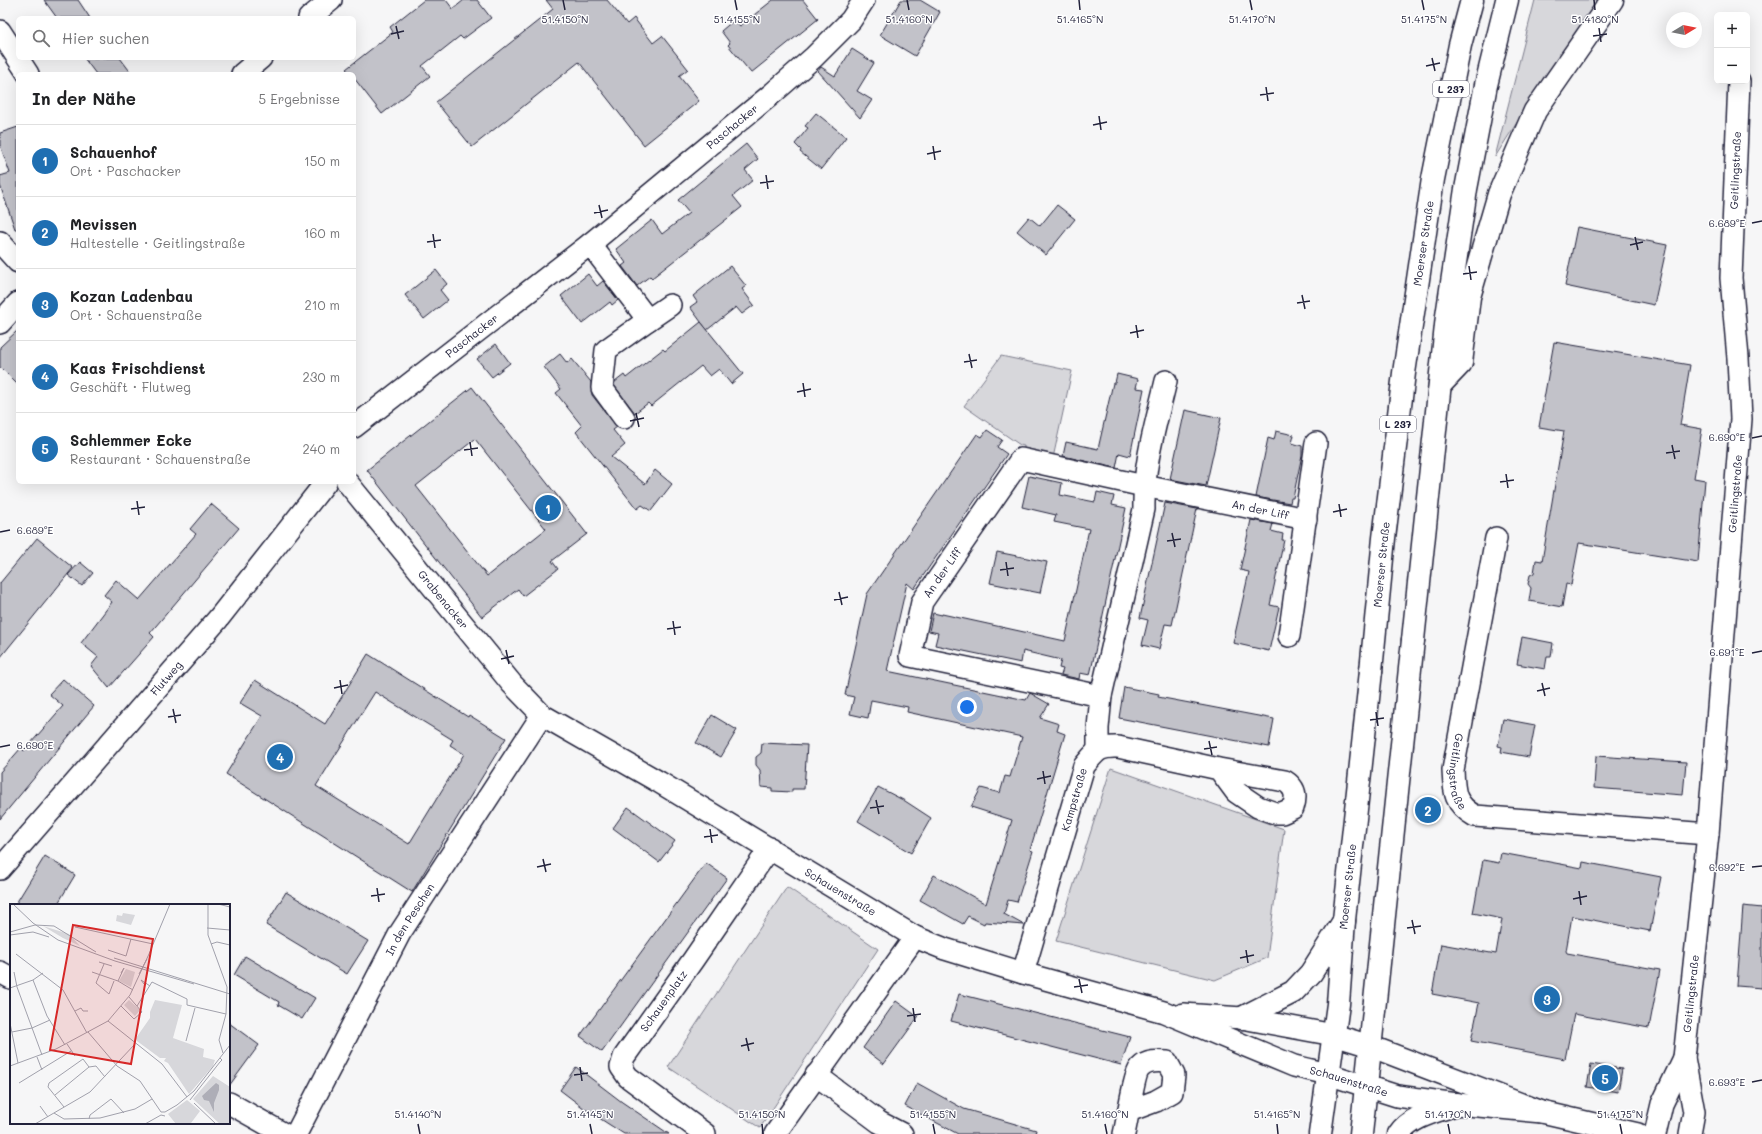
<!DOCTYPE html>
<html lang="de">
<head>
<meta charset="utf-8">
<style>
	:root { --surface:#fff; --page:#f6f6f6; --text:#202124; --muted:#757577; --line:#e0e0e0; --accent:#1f6fb2 }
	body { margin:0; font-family:Mali,sans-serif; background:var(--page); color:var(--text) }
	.controls { position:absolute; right:12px; top:12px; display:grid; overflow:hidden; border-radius:6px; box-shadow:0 4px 16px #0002 }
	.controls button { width:36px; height:36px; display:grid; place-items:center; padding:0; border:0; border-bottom:1px solid var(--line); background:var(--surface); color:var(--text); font:20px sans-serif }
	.compass { position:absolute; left:1666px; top:12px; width:36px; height:36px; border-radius:50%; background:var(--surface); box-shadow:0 4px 16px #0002; rotate:80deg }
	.you { position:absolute; left:967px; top:707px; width:14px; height:14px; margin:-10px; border:3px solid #fff; border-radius:50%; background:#1a73e8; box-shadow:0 0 0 6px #1a73e833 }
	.badge { display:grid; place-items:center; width:26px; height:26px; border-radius:50%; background:var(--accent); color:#fff; font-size:13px; font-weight:700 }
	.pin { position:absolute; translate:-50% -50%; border:2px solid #fff; box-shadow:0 1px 4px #0006 }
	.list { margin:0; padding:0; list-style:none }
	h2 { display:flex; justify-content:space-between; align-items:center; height:52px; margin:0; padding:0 16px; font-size:17px }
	h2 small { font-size:13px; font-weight:400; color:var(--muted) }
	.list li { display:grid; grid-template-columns:26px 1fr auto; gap:12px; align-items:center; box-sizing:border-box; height:72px; padding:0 16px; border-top:1px solid var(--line) }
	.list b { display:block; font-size:15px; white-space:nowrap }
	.list p { margin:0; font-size:13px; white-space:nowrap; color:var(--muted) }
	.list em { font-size:13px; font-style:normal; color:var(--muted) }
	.icon { flex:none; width:22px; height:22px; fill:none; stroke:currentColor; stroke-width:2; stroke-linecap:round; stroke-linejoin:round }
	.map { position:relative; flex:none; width:1762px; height:1134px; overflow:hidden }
	.search { position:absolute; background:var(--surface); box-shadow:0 4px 16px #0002; left:16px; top:16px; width:340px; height:44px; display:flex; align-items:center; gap:10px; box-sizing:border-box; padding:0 14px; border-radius:6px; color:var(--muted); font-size:15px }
	.panel { position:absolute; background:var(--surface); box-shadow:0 4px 16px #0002; left:16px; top:72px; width:340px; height:412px; border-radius:6px }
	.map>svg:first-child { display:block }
	.green { fill:#d7d7db; stroke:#7c7c8b }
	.building { fill:#c2c2c9; stroke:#22223b; fill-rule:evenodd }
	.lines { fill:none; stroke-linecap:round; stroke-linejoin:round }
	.street-casing { stroke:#22223b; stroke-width:24 }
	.secondary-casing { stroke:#22223b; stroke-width:25 }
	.highway-casing { stroke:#22223b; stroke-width:25 }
	.street { stroke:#fff; stroke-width:21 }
	.secondary { stroke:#fff; stroke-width:22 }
	.highway { stroke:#fff; stroke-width:22 }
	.ticks { fill:none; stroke:#22223b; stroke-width:1.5 }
	.labels { text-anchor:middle; stroke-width:3; stroke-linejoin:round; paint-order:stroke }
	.shield { fill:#fff; stroke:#646476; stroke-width:1 }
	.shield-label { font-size:10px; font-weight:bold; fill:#22223b }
	.street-label { font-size:11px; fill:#22223b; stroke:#fff }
	.inset-road { fill:none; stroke:#a1a1ac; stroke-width:1 }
	.view { fill:#d62828; fill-opacity:0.15; stroke:#d62828; stroke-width:2 }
	.inset-edge { fill:none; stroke:#22223b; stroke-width:2 }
	.ticks-label { font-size:10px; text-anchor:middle; fill:#22223b; stroke:#fff; stroke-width:3; stroke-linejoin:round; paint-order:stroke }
</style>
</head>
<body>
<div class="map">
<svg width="1762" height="1134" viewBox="0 0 1762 1134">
	<rect width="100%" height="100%" fill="#f6f6f7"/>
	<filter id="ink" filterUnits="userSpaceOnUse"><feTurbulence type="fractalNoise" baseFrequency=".025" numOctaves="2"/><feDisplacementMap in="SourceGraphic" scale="8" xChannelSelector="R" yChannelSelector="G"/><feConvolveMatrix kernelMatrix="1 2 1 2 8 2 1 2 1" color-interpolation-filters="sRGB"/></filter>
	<g filter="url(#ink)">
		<!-- green -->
		<g class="green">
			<path d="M1535,0H1601L1523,113L1495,157Z"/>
			<path d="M1001,356L1072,371L1053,458L1024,452V446L1020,445L964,406Z"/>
			<path d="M1111,768L1284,829L1267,958L1215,980L1056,941Z"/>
			<path d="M787,887L878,949L760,1128L668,1067Z"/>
		</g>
		<!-- building -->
		<g class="building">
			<path d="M44,0H78L90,18H57Z"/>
			<path d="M424,0H446L453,9L464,0H477L491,18L463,39L460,36L422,66L430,76L382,114L354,78V74H351L346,69L393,32L390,27Z"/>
			<path d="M546,0H607L627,24L634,18L653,43L662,36L688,69L679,76L699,101L644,145L579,62L472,147L436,102L553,9Z"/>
			<path d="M773,0H803L818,19L751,73L728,45L730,43L721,31L734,20L740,26Z"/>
			<path d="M901,0H920L940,12L915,56L880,35Z"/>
			<path d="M852,49L874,63L857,91L872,100L860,118L818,71L821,67L835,76Z"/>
			<path d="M84,58H120L132,74H96Z"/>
			<path d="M816,113L846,137L821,169L800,152L801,150L795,144L808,128L805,126Z"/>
			<path d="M18,127V229H15L0,185V176L10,173L0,145V133Z"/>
			<path d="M746,144L758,159L745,170L753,180L733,196L742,207L652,278L650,276L637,286L622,266L626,263L616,249L652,220L662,234L689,213L678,200Z"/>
			<path d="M1057,205L1075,219L1046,255L1017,231L1029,217L1040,226Z"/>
			<path d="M1577,227L1667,245L1654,305L1565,286Z"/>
			<path d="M730,266L746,286L742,289L754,305L742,314L736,307L707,330L690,307L697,302L693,296Z"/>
			<path d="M436,270L447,284L440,290L448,300L424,319L405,295Z"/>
			<path d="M588,274L597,286L603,281L618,300L612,305L610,302L582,324L561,296Z"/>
			<path d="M701,322L743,374L731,384L719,369L710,376L701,366L651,406L648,403L635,413L614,385L615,382L624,375L626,378L663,349L665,351Z"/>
			<path d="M18,330V385L0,367V347Z"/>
			<path d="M1554,342L1690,365L1680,425L1702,429L1694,478L1705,480L1698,562L1579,543L1571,585L1566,584L1562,607L1529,601L1531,588L1528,584L1530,575L1534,573L1536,560L1542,561L1564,431L1539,427Z"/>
			<path d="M496,344L510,363L492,377L477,359Z"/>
			<path d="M560,354L567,363L572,359L591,382L592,395L617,427L613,430L625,445L611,457L645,484L655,470L672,484L651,511L642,505L637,509L576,432L582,426L556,393L561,389L544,367Z"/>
			<path d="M1117,374L1138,379L1136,388L1144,389L1130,456L1119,453L1116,468L1063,456L1066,442L1098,449L1113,383H1115Z"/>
			<path d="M472,387L587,534L552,561L558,569L523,596L518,589L482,617L367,470ZM475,439L546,529L487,576L416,486Z"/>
			<path d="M1185,410L1221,418L1206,486L1170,479Z"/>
			<path d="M987,430L1002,440L997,447L1007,454L914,589L907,583L887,671L1026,700L1030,693L1049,704L1040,718L1059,724L1057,731L1065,734L1030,850L1033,851L1017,902L1008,900L1004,914L1024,925L985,922L984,924L968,916L963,924L920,900L934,875L986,904L1012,820L971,807L981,788L1000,793L1005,776L1010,777L1022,737L907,712L908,707L871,700L868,718L850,714L854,697L845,695L867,594L977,434L982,437Z"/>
			<path d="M1276,431L1294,435L1292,443L1302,446V455L1293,498H1291L1290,503L1256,497L1268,438L1274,440Z"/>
			<path d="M1029,476L1062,483L1060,495L1095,502L1097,492L1114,496L1112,505L1126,508L1090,675L1080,673L1079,679L1061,675L1063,669L1059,668L1061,660L1023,651L1021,663L935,645L938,633L929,631L933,613L942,615V614L1065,641L1089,529L1054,522L1056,515L1022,507Z"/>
			<path d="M1165,503L1197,509L1172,625L1165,624L1159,649L1142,645L1148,620L1140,618Z"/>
			<path d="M211,504L239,528L150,633L154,637L109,688L91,666L98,657L81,643L112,602L104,595L116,580L139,600L196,534L190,529Z"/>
			<path d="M1251,520L1273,524L1271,531L1283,534L1282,540H1284L1270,605L1279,607L1269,651L1233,643L1249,572L1240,570Z"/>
			<path d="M37,538L73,568L0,658V583Z"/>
			<path d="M997,552L1047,562L1040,593L990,583Z"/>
			<path d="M80,562L93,573L82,586L68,575Z"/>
			<path d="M1522,637L1553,643L1551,657H1547L1545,669L1517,664Z"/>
			<path d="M368,654L468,717L469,715L506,738L412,892L226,774L262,716L240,703L255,680L325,724ZM375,692L453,740L450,745L464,754L409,844L316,786Z"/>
			<path d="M63,679L94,706L0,819V772L21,748L24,751L63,706L49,694Z"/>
			<path d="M1124,687L1159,694L1158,697L1274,719L1269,747L1119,718Z"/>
			<path d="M712,715L737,730L721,757L696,743Z"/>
			<path d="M1503,719L1535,725L1529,757L1501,752L1502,747L1498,746Z"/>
			<path d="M762,743L807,745L804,789H792V792L772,791V788L761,787L760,770L756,765V757L761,753Z"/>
			<path d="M1596,756L1686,762L1683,795L1594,788Z"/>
			<path d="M878,787L905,801L931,818L911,853L858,821Z"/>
			<path d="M628,807L675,841L659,862L613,828Z"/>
			<path d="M1501,853L1582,868L1583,862L1661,877L1650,931L1572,916L1566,951L1567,953L1660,970L1649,1028L1574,1014L1565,1059L1471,1041L1479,1003L1432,994L1441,944L1496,954L1502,919L1473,913L1483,860L1499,863Z"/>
			<path d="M45,856L75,875L57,905H15Z"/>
			<path d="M706,863L727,878L602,1052L580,1036Z"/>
			<path d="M286,892L368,941L347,974L266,925Z"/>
			<path d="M1743,906L1762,908V988L1737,986Z"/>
			<path d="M245,956L315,998L302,1019L278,1005L279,1002L234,975Z"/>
			<path d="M959,994L1130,1037L1121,1065L951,1021Z"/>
			<path d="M896,1001L918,1017L884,1064L863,1048Z"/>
			<path d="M229,1023L259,1045L229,1086Z"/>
			<path d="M1591,1064L1622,1069L1618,1092L1587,1087Z"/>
			<path d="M576,1067L622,1102L669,1134H624L585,1109L560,1090Z"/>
			<path d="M917,1083L964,1109L1036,1130L1035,1134H958L905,1106Z"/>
		</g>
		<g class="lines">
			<!-- street casing -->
			<g class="street-casing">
				<g id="street">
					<path d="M309,18L331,0"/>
					<path d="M0,31L28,74"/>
					<path d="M242,74L261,58"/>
					<path d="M0,242L18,262"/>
					<path d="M590,244L648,320L606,350L602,388L624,418"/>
					<path d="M648,320L670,305"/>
					<path d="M0,323L18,303"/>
					<path id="s1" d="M354,427L590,244L773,93L814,57L851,20L864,0"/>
					<path id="s2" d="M347,482L512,684L542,715L659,782L915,937L945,949L1023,973L1164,1012L1294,1066L1328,1074L1397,1096L1457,1104L1542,1112"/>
					<path id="s3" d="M1496,538L1453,770C1454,792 1454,804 1475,816L1708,834"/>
					<path d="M1289,636L1316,443"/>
					<path id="s4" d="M1101,696L910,656L922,602L1021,459L1144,486L1306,519"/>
					<path d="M1098,750V728L1101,696L1144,509C1143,465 1156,424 1166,381"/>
					<path id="s5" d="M0,869L218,619L326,482"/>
					<path d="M0,972L11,978"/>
					<path id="s6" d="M1023,973L1084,766C1096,752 1098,746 1118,747L1219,769L1236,792L1258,807L1275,813H1282L1293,808C1297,796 1296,788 1285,781L1219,769"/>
					<path d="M1183,1014L1242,1018L1334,1035L1370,1046L1542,1112L1638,1134"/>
					<path d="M816,1075L879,1122L902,1134"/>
					<path d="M229,1103L284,1134"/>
					<path id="s7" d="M296,1134L400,933L542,715"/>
					<path id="s8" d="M705,1134L628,1077L621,1067L624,1057L693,960L770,848"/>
					<path d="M775,1134L915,937"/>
					<path d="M1124,1134C1127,1122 1134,1074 1140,1068C1147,1060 1158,1061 1167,1062L1174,1075L1172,1092L1156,1101L1129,1111"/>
					<path d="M1655,1134L1662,1104L1684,1058"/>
					<path id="s9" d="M1690,1134L1694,1112L1684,1058L1708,834L1741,419L1738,358L1731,278L1739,81"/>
				</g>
			</g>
			<!-- secondary casing -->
			<g class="secondary-casing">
				<g id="secondary">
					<path d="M1242,1018L1293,992L1311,973L1344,921"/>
					<path id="s10" d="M1320,1134L1338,1004L1344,920L1371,671"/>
					<path d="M1361,1134L1413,640"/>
					<path d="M1399,1134C1411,1116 1437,1111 1457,1104"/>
				</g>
			</g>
			<!-- highway casing -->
			<g class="highway-casing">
				<g id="highway">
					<path d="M1440,385L1461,363L1469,297L1499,194L1535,111L1612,0"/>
					<path d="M1413,640L1447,316L1466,189L1486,85L1507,0"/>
					<path id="s11" d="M1371,671L1384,538L1404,373L1433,179L1460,45L1472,0"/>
				</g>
			</g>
			<!-- street -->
			<use href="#street" class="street"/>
			<!-- secondary -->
			<use href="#secondary" class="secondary"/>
			<!-- highway -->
			<use href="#highway" class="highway"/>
		</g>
	</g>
	<!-- ticks -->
	<path class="ticks" d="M563,0L565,10M735,0L737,10M907,0L909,10M1079,0L1080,10M1250,0L1252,10M1422,0L1424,10M1594,0L1595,10M396,26L399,39M1599,28L1601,42M391,34L404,31M1593,36L1607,34M1432,58L1435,71M1426,66L1440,63M1266,87L1268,101M1260,95L1274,93M1099,116L1101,130M1093,125L1107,122M933,146L935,160M927,154L941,151M766,175L768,189M760,183L774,181M599,205L602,218M594,213L608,210M1752,223L1762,221M433,234L435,248M1635,237L1638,250M427,242L441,240M1630,245L1643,242M1469,266L1471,280M1463,274L1477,272M1302,295L1305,309M1297,303L1310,301M1136,325L1138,338M1130,333L1144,330M969,354L972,368M964,362L977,360M803,383L805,397M797,392L811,389M636,413L639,427M630,421L644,418M1752,438L1762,436M470,442L472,456M1672,445L1675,459M464,450L478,448M1666,453L1680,451M1506,474L1508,488M1500,482L1514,480M137,501L139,515M1339,504L1341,517M131,509L145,507M1333,512L1347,509M0,532L10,530M1172,533L1175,547M1167,541L1181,539M1006,562L1008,576M1000,570L1014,568M839,592L842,605M834,600L848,597M673,621L675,635M667,629L681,627M506,650L509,664M1752,653L1762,651M501,659L514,656M340,680L342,694M1542,683L1545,696M334,688L348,685M1537,691L1550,688M173,709L176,723M1376,712L1378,726M168,717L181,715M1370,720L1384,718M1209,741L1212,755M0,747L10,745M1204,749L1217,747M1043,771L1045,784M1037,779L1051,776M876,800L879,814M870,808L884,806M710,829L712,843M704,837L718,835M543,859L546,872M537,867L551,864M1752,867L1762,866M377,888L379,902M1579,891L1581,905M371,896L385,894M1573,899L1587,896M1412,920L1415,934M1407,928L1421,926M1246,950L1248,963M1240,958L1254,955M1079,979L1082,993M1074,987L1088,985M913,1008L915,1022M907,1016L921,1014M746,1038L749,1051M741,1046L754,1043M580,1067L582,1081M574,1075L588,1073M1752,1082L1762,1080M418,1124L420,1134M590,1124L592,1134M762,1124L763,1134M933,1124L935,1134M1105,1124L1107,1134M1277,1124L1278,1134M1448,1124L1450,1134M1620,1124L1622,1134"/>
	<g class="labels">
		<!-- shield labels -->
		<g class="shield">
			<rect x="1433" y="81" width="36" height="16" rx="3"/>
			<rect x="1380" y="416" width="36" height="16" rx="3"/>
		</g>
		<g class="shield-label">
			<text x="1451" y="93">L 237</text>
			<text x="1398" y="428">L 237</text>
		</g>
		<!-- street labels -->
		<g class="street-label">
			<text dy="4" stroke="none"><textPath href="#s1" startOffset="483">Paschacker</textPath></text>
			<text dy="4" stroke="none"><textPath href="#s9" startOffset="968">Geitlingstraße</textPath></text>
			<text dy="4" stroke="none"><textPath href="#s11" startOffset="431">Moerser Straße</textPath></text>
			<text dy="4" stroke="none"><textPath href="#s1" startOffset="149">Paschacker</textPath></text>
			<text dy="4" stroke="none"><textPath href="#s9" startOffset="644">Geitlingstraße</textPath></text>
			<text dy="4" stroke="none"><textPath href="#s4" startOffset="669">An der Liff</textPath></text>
			<text dy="4" stroke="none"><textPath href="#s11" startOffset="107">Moerser Straße</textPath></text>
			<text dy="4" stroke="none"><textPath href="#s4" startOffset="286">An der Liff</textPath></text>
			<text dy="4" stroke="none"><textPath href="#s2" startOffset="152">Grabenacker</textPath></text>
			<text dy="4" stroke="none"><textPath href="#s5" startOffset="253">Flutweg</textPath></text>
			<text dy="4" stroke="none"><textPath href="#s3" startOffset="238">Geitlingstraße</textPath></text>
			<text dy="4" stroke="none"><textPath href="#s6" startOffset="181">Kampstraße</textPath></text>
			<text dy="4" stroke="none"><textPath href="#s10" startOffset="249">Moerser Straße</textPath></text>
			<text dy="4" stroke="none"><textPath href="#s2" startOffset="651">Schauenstraße</textPath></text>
			<text dy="4" stroke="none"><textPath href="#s7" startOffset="243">In den Peschen</textPath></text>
			<text dy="4" stroke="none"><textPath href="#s9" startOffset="142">Geitlingstraße</textPath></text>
			<text dy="4" stroke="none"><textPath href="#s8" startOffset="187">Schauenplatz</textPath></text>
			<text dy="4" stroke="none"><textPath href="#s2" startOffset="1196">Schauenstraße</textPath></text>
		</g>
	</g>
	<!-- overview -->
	<g transform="translate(10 904)">
		<rect width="220" height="220" fill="#f6f6f7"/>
		<path d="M113,9L125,11L121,21L106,17L107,11L112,12ZM33,22L59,30L70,42L53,34ZM116,65L125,68L121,83L109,77ZM119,96L130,106L125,112L114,101ZM145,96L172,101L163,134L194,145L193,153L205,156L203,162L179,190L158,159L154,157L156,154H150L127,137L126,134L140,114V108ZM203,172L220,183V220H210L183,195ZM177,196L190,207L181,219L166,220L158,210Z" fill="#d7d7db"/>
		<path d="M206,179L209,181V186L204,199V208L199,197L194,196L192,192Z" fill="#aeaeb7"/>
		<path class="inset-road" d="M3,0L23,19L48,36L105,57M198,0V31L217,83L216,110L209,136L213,149M208,0L220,3M65,23L143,40M197,24L220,26M0,28L25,21L44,22L86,48M0,31L23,28L39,33M201,40L207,38L220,41M98,46L116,52L121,35M6,50L53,86L77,129M139,50L160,0M104,54L220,90M105,57L184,80M89,58L102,62M94,60L86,79L99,90L104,77M4,68L7,83L32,151M82,68L108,77M111,69L114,64L108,77L123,86M129,70L137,55M23,76L37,112L55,141M134,80L131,76L140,82M0,84L23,76L33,69M111,102L124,115L132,108L119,93M127,102L142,78L177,95V101L216,110M65,107L71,104L73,107H78M98,117L152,160L177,193M0,119L8,159M2,128L22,124L40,116M78,128L107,162L130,177L151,208M176,137L185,104M57,140L65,152M27,153L32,166M0,162L46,145L98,117L120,91L139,50M9,179L61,147M45,191L79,163M180,196L210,158L212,156L210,154M184,199L206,220M30,202L38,213M54,203L38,183L39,179L73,155L79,163L86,162L95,173M151,208H155L167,201L184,187L220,141M44,209L54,215L90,214L125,205L142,195M79,215L80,211L101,195L114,209M25,220L80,188L125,140M135,220L151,211L155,212"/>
		<path class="view" d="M63,21L143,35L121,160L40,146Z"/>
		<rect width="220" height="220" class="inset-edge"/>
	</g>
	<g class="ticks-label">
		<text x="1080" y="23">51.4165°N</text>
		<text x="1595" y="23">51.4180°N</text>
		<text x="565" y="23">51.4150°N</text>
		<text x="737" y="23">51.4155°N</text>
		<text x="909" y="23">51.4160°N</text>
		<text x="1252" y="23">51.4170°N</text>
		<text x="1424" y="23">51.4175°N</text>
		<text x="1727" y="227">6.689°E</text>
		<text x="1727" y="441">6.690°E</text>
		<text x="35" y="534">6.689°E</text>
		<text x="1727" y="656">6.691°E</text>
		<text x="35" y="749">6.690°E</text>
		<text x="1727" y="871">6.692°E</text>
		<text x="1727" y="1086">6.693°E</text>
		<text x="418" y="1118">51.4140°N</text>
		<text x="590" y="1118">51.4145°N</text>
		<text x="762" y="1118">51.4150°N</text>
		<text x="933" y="1118">51.4155°N</text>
		<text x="1105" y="1118">51.4160°N</text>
		<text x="1277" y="1118">51.4165°N</text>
		<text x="1448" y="1118">51.4170°N</text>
		<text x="1620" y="1118">51.4175°N</text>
	</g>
</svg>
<div class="controls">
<button>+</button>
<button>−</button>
</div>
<svg class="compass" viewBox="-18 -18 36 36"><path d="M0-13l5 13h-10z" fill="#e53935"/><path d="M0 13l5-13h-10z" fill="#757577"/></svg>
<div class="you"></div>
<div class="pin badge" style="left:548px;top:508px">1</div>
<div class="pin badge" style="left:1428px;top:810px">2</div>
<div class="pin badge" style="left:1547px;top:999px">3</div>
<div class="pin badge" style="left:280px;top:757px">4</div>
<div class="pin badge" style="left:1605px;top:1078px">5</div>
<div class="search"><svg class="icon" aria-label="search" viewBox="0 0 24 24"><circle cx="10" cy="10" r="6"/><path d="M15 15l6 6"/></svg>Hier suchen</div>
<section class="panel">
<h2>In der Nähe<small>5 Ergebnisse</small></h2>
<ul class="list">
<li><span class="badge">1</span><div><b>Schauenhof</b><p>Ort · Paschacker</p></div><em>150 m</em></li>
<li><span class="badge">2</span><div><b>Mevissen</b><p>Haltestelle · Geitlingstraße</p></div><em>160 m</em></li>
<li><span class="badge">3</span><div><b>Kozan Ladenbau</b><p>Ort · Schauenstraße</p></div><em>210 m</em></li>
<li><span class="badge">4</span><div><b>Kaas Frischdienst</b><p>Geschäft · Flutweg</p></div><em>230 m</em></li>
<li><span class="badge">5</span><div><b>Schlemmer Ecke</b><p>Restaurant · Schauenstraße</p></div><em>240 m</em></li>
</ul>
</section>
</div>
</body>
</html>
